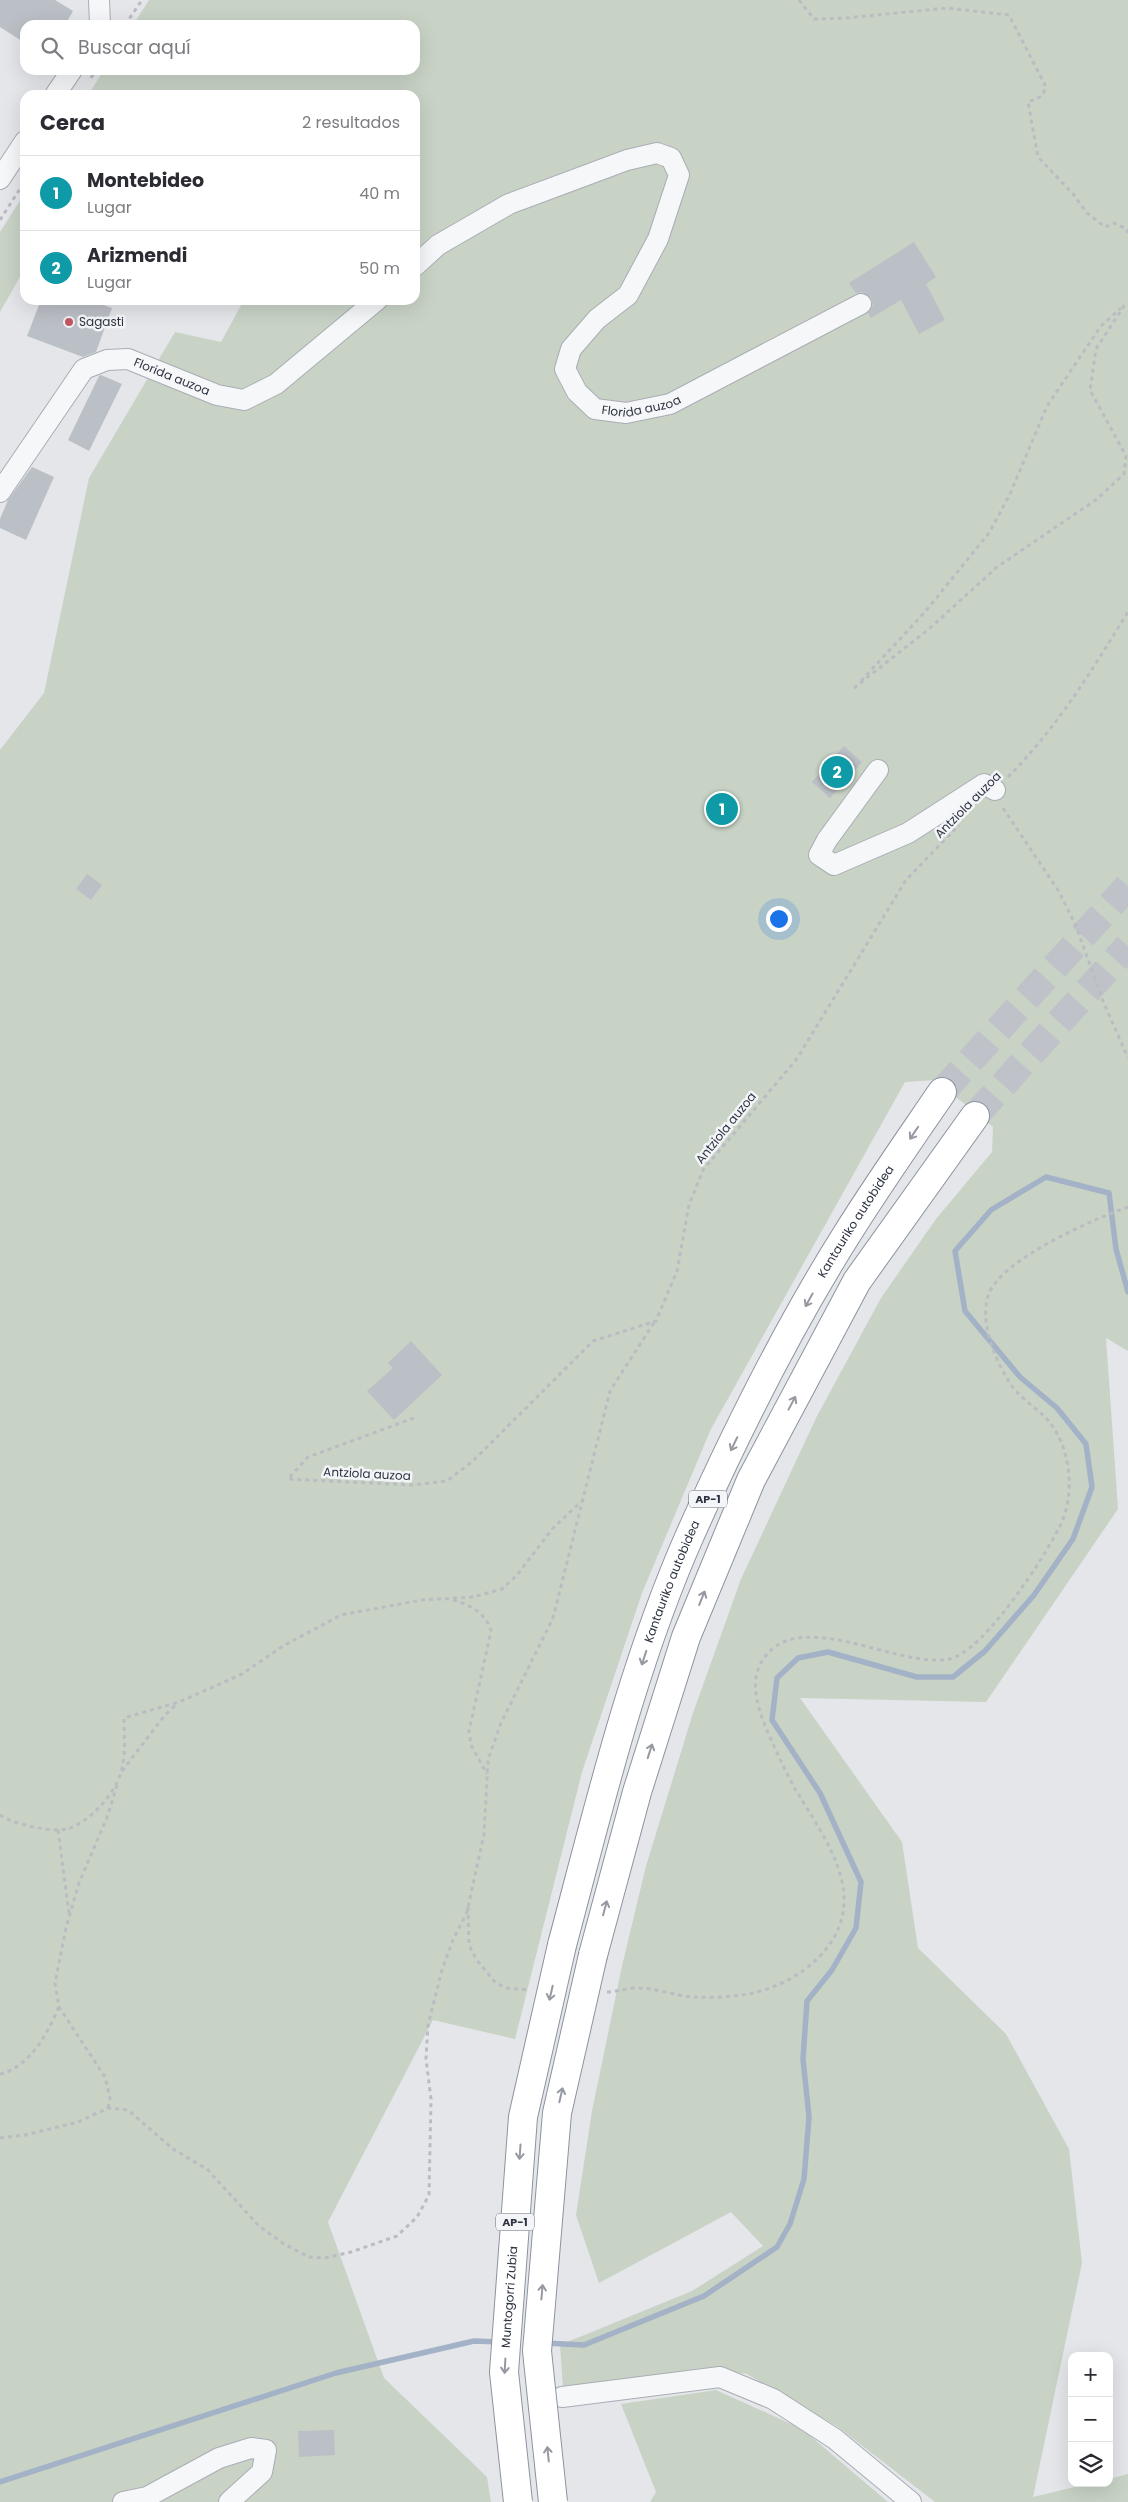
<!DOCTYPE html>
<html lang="es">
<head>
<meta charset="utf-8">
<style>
	:root { --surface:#fff; --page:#f7f7f7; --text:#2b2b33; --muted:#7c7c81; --line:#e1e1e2; --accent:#2563eb }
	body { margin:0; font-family:Poppins,sans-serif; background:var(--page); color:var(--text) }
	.controls { position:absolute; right:15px; bottom:15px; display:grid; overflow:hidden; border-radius:10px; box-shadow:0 5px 20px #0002 }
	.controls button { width:45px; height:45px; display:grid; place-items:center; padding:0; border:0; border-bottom:1px solid var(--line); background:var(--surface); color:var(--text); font:25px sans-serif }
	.you { position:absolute; left:778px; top:918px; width:18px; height:18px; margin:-12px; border:4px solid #fff; border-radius:50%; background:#1a73e8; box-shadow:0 0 0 8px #1a73e833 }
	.badge { display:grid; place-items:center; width:32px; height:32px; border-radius:50%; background:var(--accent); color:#fff; font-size:16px; font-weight:700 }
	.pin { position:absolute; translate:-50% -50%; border:2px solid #fff; box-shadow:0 1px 5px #0006 }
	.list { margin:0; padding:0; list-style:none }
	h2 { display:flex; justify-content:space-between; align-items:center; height:65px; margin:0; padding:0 20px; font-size:21px }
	h2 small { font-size:16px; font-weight:400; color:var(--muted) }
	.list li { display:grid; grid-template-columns:32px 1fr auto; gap:15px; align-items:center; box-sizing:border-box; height:75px; padding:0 20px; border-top:1px solid var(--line) }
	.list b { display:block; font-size:19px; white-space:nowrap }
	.list p { margin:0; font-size:16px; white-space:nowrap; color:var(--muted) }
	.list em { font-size:16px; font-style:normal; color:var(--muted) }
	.icon { flex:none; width:28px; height:28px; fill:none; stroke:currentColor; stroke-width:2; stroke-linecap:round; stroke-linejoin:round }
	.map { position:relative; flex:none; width:1128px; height:2502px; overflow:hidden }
	.search { position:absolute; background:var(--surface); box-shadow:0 5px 20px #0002; left:20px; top:20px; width:400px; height:55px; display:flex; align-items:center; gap:12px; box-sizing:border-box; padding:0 18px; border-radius:15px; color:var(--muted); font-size:19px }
	.panel { position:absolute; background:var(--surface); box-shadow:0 5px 20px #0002; left:20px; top:90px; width:400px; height:215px; border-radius:15px }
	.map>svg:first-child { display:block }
	.green { fill:#c8d3c6 }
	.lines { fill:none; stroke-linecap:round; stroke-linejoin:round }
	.stream { stroke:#a3b2c6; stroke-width:5.5 }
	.building { fill:#bbbfc6 }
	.highway-tunnel { stroke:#bfc2c8; stroke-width:28; stroke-dasharray:28 14; stroke-linecap:butt }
	.minor-casing { stroke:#a9adb4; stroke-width:22 }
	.highway-casing { stroke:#8c939f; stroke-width:30 }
	.path { stroke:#babcc2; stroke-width:3; stroke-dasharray:4 4; stroke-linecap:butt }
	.minor { stroke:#f6f7f9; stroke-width:20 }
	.highway { stroke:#fff; stroke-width:28 }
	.highway-bridge-casing { stroke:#8c939f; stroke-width:30; stroke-linecap:butt }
	.highway-bridge { stroke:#fff; stroke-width:28 }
	.oneway { stroke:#9699a0 }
	.poi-dot { fill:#c15762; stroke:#f3f5f8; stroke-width:2 }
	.labels { text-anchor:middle; stroke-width:5; stroke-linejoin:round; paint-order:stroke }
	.shield { fill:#f3f5f8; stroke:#686d78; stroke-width:1 }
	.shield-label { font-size:11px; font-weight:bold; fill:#2d3341 }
	.poi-label { font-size:12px; fill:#2d3341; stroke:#f3f5f8; text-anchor:start }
	.street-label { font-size:12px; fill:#2d3341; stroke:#f3f5f8 }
</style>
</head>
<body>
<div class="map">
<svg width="1128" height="2502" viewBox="0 0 1128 2502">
	<rect width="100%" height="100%" fill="#e4e6ea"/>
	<!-- green -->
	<g class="green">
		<path d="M149,0H1128V1351L1106,1338L1118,1509L986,1702L800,1698L902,1842L918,1948L1006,2034L1069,2149L1082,2263L1033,2497L1091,2483H1109V2479L1128,2474V2502H935L838,2427L747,2374L704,2368L563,2388L560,2345L692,2291L763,2246L731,2212L599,2283L576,2215L592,2111L622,1966L646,1866L693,1713L741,1579L817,1416L881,1298L936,1219L992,1152L993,1127L935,1080L905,1082L711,1429L642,1593L582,1772L515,2039L433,2020L328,2222L384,2378L487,2477L491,2502H0V750L44,693L89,478L175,332L221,342L244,300H415V95H88L104,70H415V25H133Z"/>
		<path d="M25,193V268L0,312V232Z"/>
		<path d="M716,2390L802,2429L888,2502H650L656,2492L621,2404Z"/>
	</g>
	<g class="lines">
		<!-- stream -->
		<g class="stream">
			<path d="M544,2343L584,2345L704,2296L777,2247L790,2224L804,2179L809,2117L803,2059L807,2001L832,1970L856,1928L861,1882L820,1793L772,1720L777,1678L798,1658L828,1652L917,1677H953L985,1651L1034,1595L1073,1539L1092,1487L1086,1444L1057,1408L1020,1377L965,1311L955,1251L991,1210L1046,1177L1109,1193L1116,1249L1128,1292"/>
			<path d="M0,2482L336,2373L474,2341L500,2342"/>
		</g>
	</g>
	<!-- building -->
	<g class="building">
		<path d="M0,0H55L73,11L65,25H25V43L0,27Z"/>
		<path d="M914,242L936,277L926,284L945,320L919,334L901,300L871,318L868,313L873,305L871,298L862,292L856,293L849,283Z"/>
		<path d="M41,300H90L112,308L96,352L83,357L27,336Z"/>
		<path d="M101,375L122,384L89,451L68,440L99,376Z"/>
		<path d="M32,467L54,477L26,540L0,528V519L8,500Z"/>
		<path d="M844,746L862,762L830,798L812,782Z"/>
		<path d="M87,874L102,885L91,900L76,889Z"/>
		<path d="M411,1341L442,1375L394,1420L367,1391L393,1368L388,1363Z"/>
		<path d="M334,2430L335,2455L299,2457L298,2431Z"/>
	</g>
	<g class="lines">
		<!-- highway-tunnel -->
		<g class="highway-tunnel">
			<path d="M942,1092L1128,886"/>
			<path d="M975,1116L1128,946"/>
		</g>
		<!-- minor casing -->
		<g class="minor-casing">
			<g id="minor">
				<path d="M99,0L100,25"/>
				<path d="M55,95L72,70"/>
				<path d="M0,179L25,141"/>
				<path id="s1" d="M415,266L438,245L509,204L627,160L657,153L671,158L679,175L658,239L628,295L597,319L571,349L565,369L577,392L595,409L626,413L670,404L861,304"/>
				<path id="s2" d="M0,492L84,369L107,360L128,359L217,395L244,400L276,384L377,300"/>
				<path d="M878,770L827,840L819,855L834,865L908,833L984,784L995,790"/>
				<path d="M562,2397L720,2377L773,2399L835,2439L911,2502"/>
				<path d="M123,2502L147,2497L219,2458L251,2448L266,2450L262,2472L229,2502"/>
			</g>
		</g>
		<!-- highway casing -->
		<g class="highway-casing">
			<g id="highway">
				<path id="s3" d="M562,1945C599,1807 632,1666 690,1535C736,1432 787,1329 847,1234C877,1186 910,1139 942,1092"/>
				<path d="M593,1955L637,1792L686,1637L751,1480L857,1281L975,1116"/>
			</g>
		</g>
		<!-- path -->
		<g class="path">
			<path d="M799,0L814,19L846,18L947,8L1009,15L1046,87L1042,96L1028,102L1038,157L1073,194L1087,213L1105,227L1114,223L1127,229L1128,233"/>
			<path d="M125,25L142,0"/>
			<path d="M91,78L96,70"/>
			<path d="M0,220L25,181"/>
			<path d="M861,681L925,612L989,533L1010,494L1047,406L1101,326L1121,308"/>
			<path d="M854,688L929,629L997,567L1097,499L1124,474L1126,456L1090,390L1096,349L1124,306L1128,303"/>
			<path d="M1008,777C1057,728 1092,670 1128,612"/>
			<path d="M1003,808L1058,890L1076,926L1103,1001L1128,1058"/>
			<path d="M414,1418L308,1457L288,1479L412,1485L447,1481L473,1461L593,1341L656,1321L677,1271L689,1205L703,1170L796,1060L906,880L959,825"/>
			<path d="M453,1600C470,1605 486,1613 491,1631L469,1731L471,1745L487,1774"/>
			<path d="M122,1771L165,1715L178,1703"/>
			<path d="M0,1815C13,1824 52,1833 67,1829C89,1823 115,1794 121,1772C126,1755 124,1736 124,1718L179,1702L242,1674L283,1646L341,1615L422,1600L473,1597L502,1589L517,1575L553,1528L584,1499"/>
			<path d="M58,1830L69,1913"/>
			<path d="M468,1907L469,1945L476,1959L494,1981L505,1988L528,1990"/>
			<path d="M607,1992C616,1992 625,1989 634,1988C654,1987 674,1996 694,1997C711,1998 731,1997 748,1994C775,1989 800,1976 819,1957C874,1900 826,1841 794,1787C783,1767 774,1746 765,1726C758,1707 751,1686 759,1667C790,1599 897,1670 949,1659C984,1652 1044,1558 1060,1526C1076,1494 1071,1445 1046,1418C1034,1406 1016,1395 1008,1380C994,1357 980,1322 988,1296C999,1260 1094,1219 1128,1207"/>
			<path d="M0,2074C30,2067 48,2033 59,2006"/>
			<path d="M108,2108L110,2098L105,2077L59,2007L55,1983L66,1928L79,1883L108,1815L118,1782"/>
			<path d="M0,2138L25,2135L78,2122L108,2108L128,2110L173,2149L207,2169L259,2226L284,2244L309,2257L325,2258L351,2252L397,2236L417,2217L429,2195L431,2099L426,2059L428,2025L442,1970L453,1940L467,1912L484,1834L488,1760L501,1723L553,1618L610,1391L655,1321"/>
		</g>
		<!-- minor -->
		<use href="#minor" class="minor"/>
		<!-- highway -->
		<use href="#highway" class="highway"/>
		<!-- highway-bridge casing -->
		<g class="highway-bridge-casing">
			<g id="highway-bridge">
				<path id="s4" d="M518,2502L504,2372L523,2117L562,1945"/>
				<path d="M553,2502L537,2351L557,2113L593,1955"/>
			</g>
		</g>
		<!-- highway-bridge -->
		<use href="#highway-bridge" class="highway-bridge"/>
	</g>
	<!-- one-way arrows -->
	<defs><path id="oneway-shaft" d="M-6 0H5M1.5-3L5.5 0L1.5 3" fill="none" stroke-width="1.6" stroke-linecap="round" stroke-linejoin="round" transform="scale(1.25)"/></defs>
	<g class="oneway">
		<use href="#oneway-shaft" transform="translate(914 1133) rotate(124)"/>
		<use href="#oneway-shaft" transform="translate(809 1300) rotate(119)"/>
		<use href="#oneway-shaft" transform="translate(792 1403) rotate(-62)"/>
		<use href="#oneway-shaft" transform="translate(734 1444) rotate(116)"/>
		<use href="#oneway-shaft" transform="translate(702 1598) rotate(-68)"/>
		<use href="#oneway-shaft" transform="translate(644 1658) rotate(108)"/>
		<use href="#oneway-shaft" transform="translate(650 1751) rotate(-72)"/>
		<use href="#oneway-shaft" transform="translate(605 1908) rotate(-75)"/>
		<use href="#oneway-shaft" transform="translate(551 1993) rotate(103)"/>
		<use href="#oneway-shaft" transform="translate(561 2095) rotate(-77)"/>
		<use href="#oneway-shaft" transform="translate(520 2152) rotate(94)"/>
		<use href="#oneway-shaft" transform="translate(542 2292) rotate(-85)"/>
		<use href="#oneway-shaft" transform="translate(505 2366) rotate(93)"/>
		<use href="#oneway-shaft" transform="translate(548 2454) rotate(-96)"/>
	</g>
	<!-- markers -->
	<circle class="poi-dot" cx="69" cy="322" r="5"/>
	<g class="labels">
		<!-- shield labels -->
		<g class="shield">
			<rect x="689" y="1490.5" width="38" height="17" rx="4"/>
			<rect x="496" y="2213.5" width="38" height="17" rx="4"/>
		</g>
		<g class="shield-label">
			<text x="708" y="1503">AP-1</text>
			<text x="515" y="2226">AP-1</text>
		</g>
		<!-- poi labels -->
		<g class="poi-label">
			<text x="79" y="326">Sagasti</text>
		</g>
		<!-- street labels -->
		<g class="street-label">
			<text dy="4" stroke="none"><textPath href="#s2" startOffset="242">Florida auzoa</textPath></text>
			<text dy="4" stroke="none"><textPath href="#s1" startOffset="632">Florida auzoa</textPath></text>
			<text transform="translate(968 805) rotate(-45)" y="4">Antziola auzoa</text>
			<text transform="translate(726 1128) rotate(-51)" y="4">Antziola auzoa</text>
			<text dy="4" stroke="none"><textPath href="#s3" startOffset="785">Kantauriko autobidea</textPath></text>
			<text transform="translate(367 1474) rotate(3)" y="4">Antziola auzoa</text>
			<text dy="4" stroke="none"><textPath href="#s3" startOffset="380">Kantauriko autobidea</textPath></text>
			<text dy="4" stroke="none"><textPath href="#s4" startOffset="206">Muntogorri Zubia</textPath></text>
		</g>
	</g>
</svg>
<div class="controls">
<button>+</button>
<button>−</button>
<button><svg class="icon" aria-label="layers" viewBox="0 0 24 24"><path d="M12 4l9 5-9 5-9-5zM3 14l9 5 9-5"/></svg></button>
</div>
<div class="you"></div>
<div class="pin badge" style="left:722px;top:809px;background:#0f9aa8">1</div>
<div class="pin badge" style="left:837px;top:772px;background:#0f9aa8">2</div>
<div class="search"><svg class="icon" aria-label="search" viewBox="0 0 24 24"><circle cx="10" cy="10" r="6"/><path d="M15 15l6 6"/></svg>Buscar aquí</div>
<section class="panel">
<h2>Cerca<small>2 resultados</small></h2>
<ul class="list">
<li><span class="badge" style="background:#0f9aa8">1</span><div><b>Montebideo</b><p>Lugar</p></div><em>40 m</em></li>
<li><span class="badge" style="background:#0f9aa8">2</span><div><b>Arizmendi</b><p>Lugar</p></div><em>50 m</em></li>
</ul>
</section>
</div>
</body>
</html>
